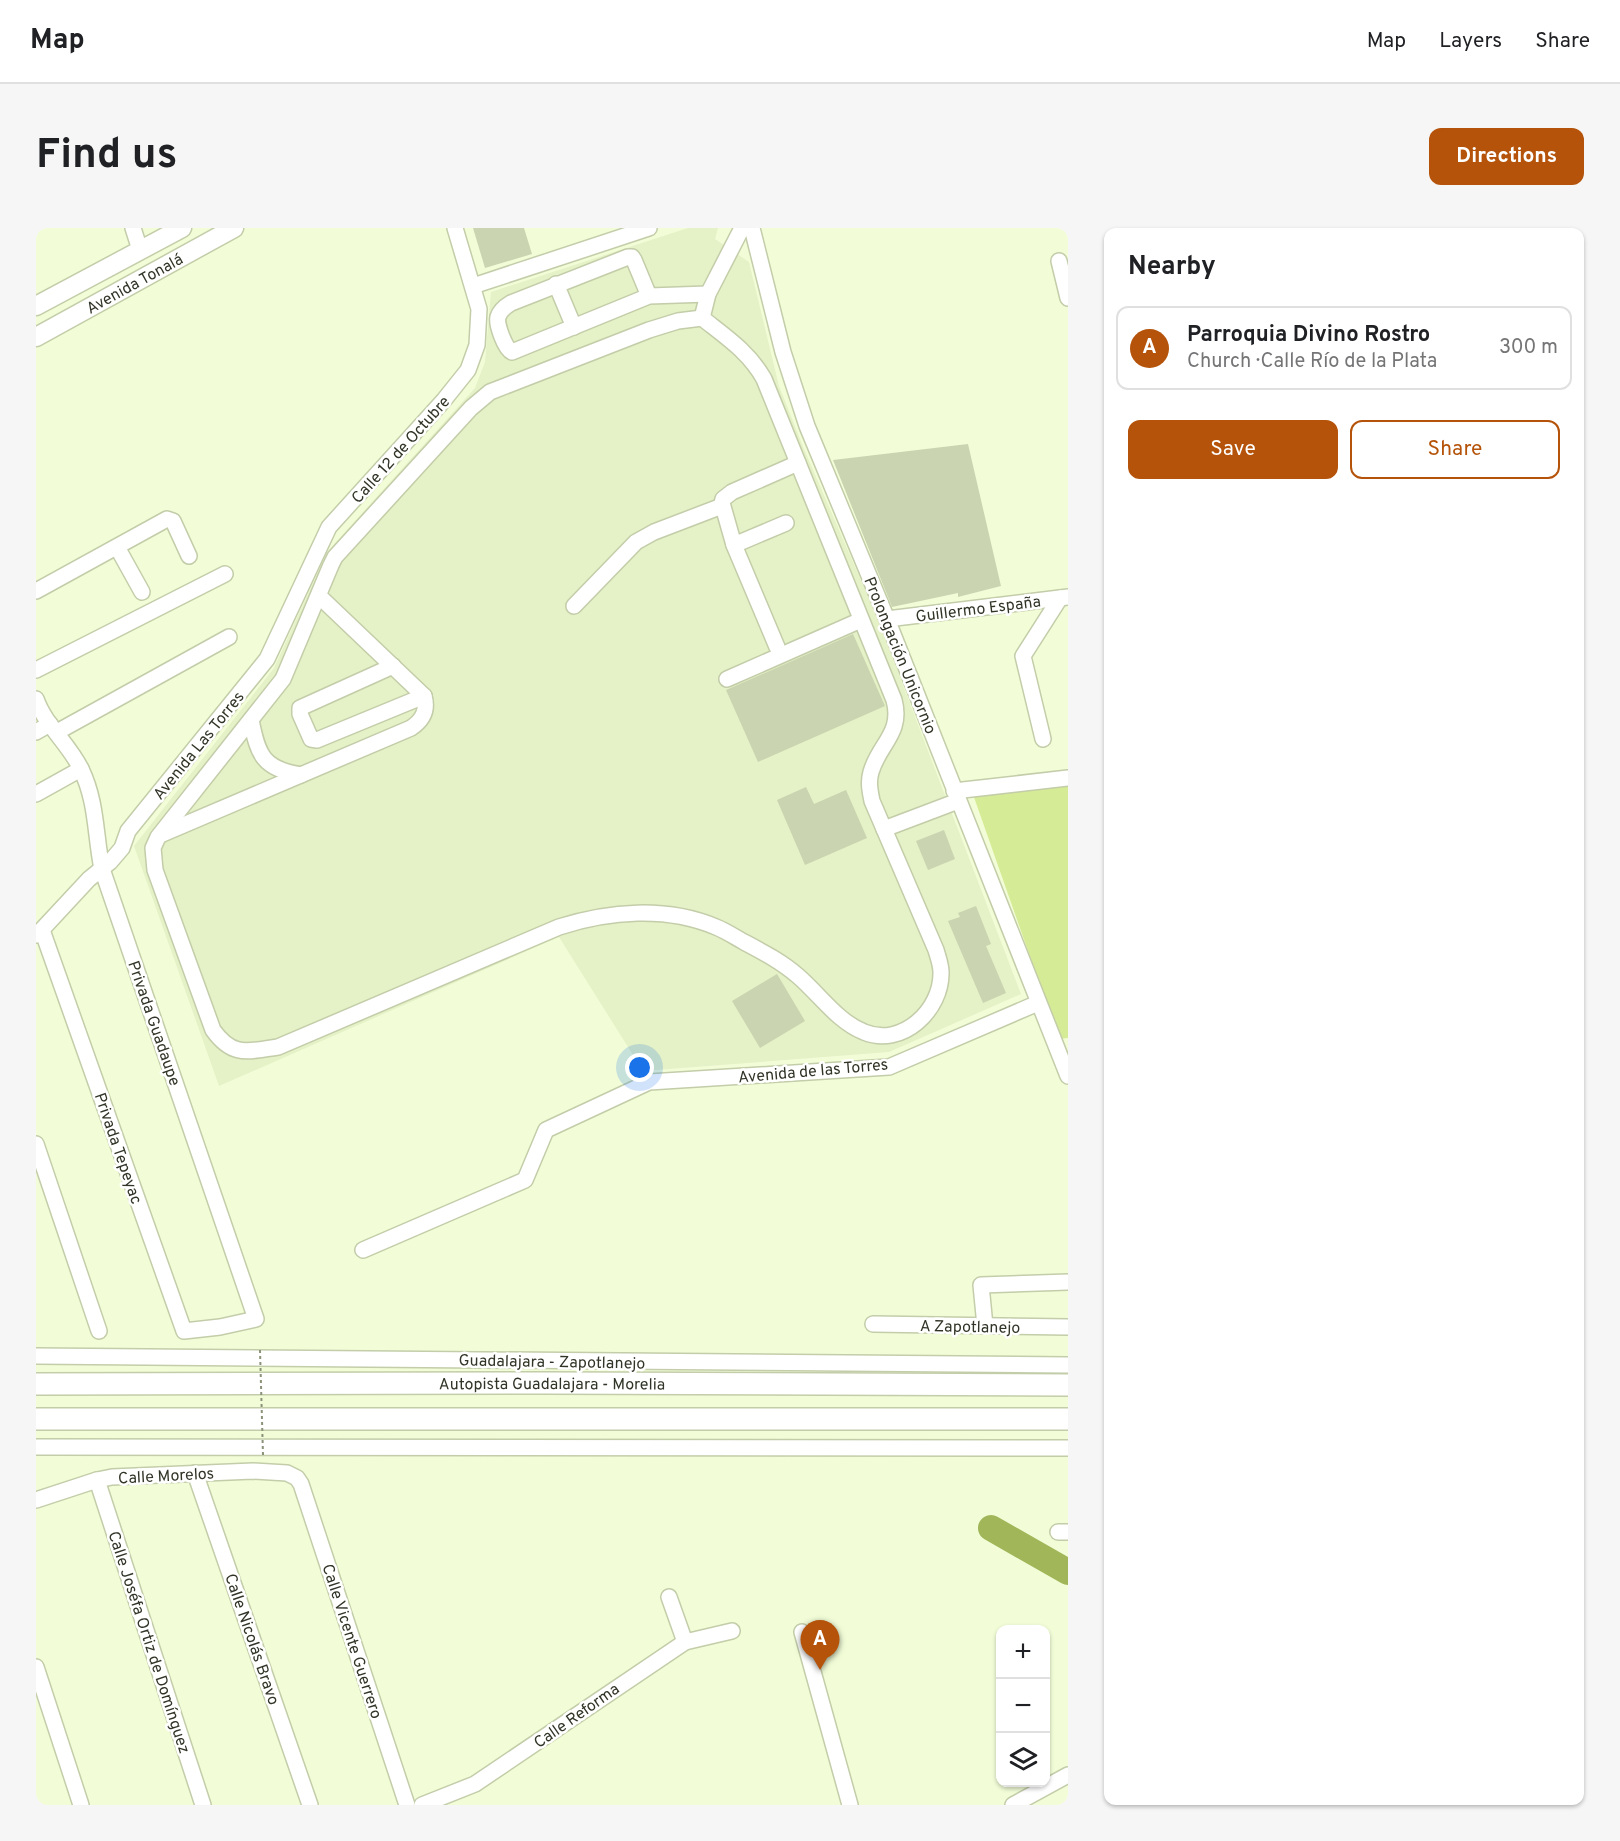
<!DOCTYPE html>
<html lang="en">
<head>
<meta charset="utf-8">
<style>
	:root { --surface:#fff; --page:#f6f6f6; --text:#202124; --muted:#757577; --line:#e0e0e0; --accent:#b45309 }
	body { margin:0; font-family:Overpass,sans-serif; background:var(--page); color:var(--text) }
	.controls { position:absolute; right:18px; bottom:18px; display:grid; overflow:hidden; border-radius:12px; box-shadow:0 2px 4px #0004 }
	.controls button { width:54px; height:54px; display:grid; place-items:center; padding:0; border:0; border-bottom:2px solid var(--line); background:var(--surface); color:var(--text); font:30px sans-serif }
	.you { position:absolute; left:604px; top:840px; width:21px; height:21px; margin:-15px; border:4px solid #fff; border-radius:50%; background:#1a73e8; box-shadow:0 0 0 9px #1a73e833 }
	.badge { display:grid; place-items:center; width:39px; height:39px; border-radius:50%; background:var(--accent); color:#fff; font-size:20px; font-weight:700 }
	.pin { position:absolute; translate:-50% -50px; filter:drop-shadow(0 2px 3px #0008) }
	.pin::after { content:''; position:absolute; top:32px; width:21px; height:18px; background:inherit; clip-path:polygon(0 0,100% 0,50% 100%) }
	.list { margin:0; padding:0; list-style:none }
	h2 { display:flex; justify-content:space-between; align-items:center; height:78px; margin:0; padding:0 24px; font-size:26px }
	h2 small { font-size:20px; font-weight:400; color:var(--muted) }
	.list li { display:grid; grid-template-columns:39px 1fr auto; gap:18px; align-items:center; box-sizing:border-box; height:84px; margin:0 12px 12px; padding:0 12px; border:2px solid var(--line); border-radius:12px }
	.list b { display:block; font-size:22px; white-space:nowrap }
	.list p { margin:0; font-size:20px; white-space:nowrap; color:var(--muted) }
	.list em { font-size:20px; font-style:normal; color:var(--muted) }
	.actions { display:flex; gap:12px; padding:18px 24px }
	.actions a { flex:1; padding:14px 0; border:2px solid var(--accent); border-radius:12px; text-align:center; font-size:21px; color:var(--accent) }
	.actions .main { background:var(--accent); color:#fff }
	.icon { flex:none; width:33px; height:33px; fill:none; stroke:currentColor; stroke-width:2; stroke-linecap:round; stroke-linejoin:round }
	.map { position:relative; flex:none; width:1032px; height:1577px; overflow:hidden; border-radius:12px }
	header { display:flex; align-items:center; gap:36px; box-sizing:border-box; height:84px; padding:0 30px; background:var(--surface); border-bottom:2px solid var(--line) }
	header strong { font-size:28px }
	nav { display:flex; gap:33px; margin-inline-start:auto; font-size:21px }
	.intro { display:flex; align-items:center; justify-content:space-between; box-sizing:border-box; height:144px; padding:0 36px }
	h1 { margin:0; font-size:42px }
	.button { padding:15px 27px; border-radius:12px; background:var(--accent); color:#fff; font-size:21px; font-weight:700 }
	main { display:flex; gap:36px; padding:0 36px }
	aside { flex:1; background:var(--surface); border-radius:12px; box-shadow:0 2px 4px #0004 }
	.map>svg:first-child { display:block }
	.built { fill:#e5f1c6 }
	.green { fill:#d6eb95 }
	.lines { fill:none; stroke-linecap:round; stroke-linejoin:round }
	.river { stroke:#a0b658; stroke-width:26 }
	.building { fill:#cad4b0 }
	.minor-casing { stroke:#c3cda9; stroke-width:18 }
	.major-casing { stroke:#c3cda9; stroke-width:21 }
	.highway-casing { stroke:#c3cda9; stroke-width:24 }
	.minor { stroke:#fff; stroke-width:15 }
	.major { stroke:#fff; stroke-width:18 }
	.highway { stroke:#fff; stroke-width:21 }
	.path-bridge { stroke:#8a9279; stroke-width:2; stroke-dasharray:3 3; stroke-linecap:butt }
	.labels { text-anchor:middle; stroke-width:5; stroke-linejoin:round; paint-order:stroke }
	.street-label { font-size:16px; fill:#313527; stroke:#fff }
</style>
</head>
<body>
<header>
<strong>Map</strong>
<nav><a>Map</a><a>Layers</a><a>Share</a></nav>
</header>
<div class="intro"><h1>Find us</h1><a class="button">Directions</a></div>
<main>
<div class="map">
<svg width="1032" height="1577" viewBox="0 0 1032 1577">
	<rect width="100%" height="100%" fill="#f2fdd8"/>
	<!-- built -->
	<path class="built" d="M652,0H682L679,11L713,34L743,158L768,221L842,392L985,766L853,824L607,843L523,709L183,858L98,618L238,440L291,324L439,160L449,134L455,64Z"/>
	<!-- green -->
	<path class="green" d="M1032,547V810L1023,811L933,555Z"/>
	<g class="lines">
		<!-- river -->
		<path class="river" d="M955,1300L1032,1344"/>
	</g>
	<!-- building -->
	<g class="building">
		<path d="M437,0H488L496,26L449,40Z"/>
		<path d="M932,216L965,358L922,369V365L856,379L797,232Z"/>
		<path d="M817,406L849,478L722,534L690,462Z"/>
		<path d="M770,559L778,576L810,562L831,610L769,637L741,572Z"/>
		<path d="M908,602L919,631L892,642L880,613Z"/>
		<path d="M940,678L955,716L950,718L970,765L947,775L912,693L924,689L922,685Z"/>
		<path d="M741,746L769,793L724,820L696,773Z"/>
	</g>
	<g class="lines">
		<!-- minor casing -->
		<g class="minor-casing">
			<g id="minor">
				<path d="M97,0L104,22"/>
				<path d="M716,0L747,124L771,198L851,391L1032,848"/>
				<path d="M1023,33L1032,70"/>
				<path d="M520,56L538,99"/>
				<path d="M437,58L613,0"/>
				<path d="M613,68L598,32L596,29H592L475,75C470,78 464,82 462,89C460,96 469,121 476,124L613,68L672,66"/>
				<path d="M666,90C690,109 713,124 728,151L858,472C867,505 843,516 835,544C832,554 834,563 836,573L900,722C902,729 905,737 905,744C906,782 866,820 828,804C802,794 783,766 762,748C746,734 727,724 708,714C699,709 690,703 680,699C630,678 573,683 523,699L242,819C212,823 197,830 177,802L119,642L117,620L122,609L247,451L295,337L299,329L435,180L454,164L613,102L642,93Z"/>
				<path d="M666,90L672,66L706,0"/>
				<path d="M698,317L750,295"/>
				<path d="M81,319L106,364"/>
				<path d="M0,363L131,291L137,293L153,328"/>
				<path d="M538,378L600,314L618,304L686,278"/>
				<path d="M851,391L1032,369"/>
				<path d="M741,419L698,317L686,275L687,271L696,264L762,235"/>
				<path d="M357,438L264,480V486L275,511L281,512L388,468"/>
				<path d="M0,442L189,346"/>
				<path d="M691,451L825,392"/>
				<path d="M0,471C9,497 33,516 45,541C61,574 59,606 66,641L220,1091L184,1099L148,1103L6,702"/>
				<path d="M215,492C222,527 227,541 265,547"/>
				<path d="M0,504L14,496"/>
				<path d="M21,504L193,409"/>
				<path d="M1007,511L987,428L1024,370"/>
				<path d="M918,563L1032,550"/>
				<path d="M0,566L45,541"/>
				<path d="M848,601L922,573"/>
				<path d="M124,607L375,500C387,492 392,482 388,468L283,368"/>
				<path d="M1,707L53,651L74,634L86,620L92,603L231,431L293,299L408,172L432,142L441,117L443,81L419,0"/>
				<path d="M0,916L63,1103"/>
				<path d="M327,1022L489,952L510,902L613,854L853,839L1002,775"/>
				<path d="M837,1096L1032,1099"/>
				<path d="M949,1098L945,1057L1032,1054"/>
				<path d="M0,1128L1032,1137"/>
				<path d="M0,1219L1032,1220"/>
				<path d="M159,1245L274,1577"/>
				<path d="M61,1252L167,1577"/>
				<path d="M0,1272L61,1252L76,1249L217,1243L251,1245L261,1250L265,1256L371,1577"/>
				<path d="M1022,1304H1032"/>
				<path d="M633,1369L649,1414"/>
				<path d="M766,1404L814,1577"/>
				<path d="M0,1439L45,1577"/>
				<path d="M386,1577L439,1556L649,1414L696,1403"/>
				<path d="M977,1577L1032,1547"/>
			</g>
		</g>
		<!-- major casing -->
		<g class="major-casing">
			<g id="major">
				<path d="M0,78L146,0"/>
				<path id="s1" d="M0,109L198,0"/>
			</g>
		</g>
		<!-- highway casing -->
		<g class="highway-casing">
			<g id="highway">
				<path id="s2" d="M0,1156L511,1155L1032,1157"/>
				<path d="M0,1191H1032"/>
			</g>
		</g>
		<!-- minor -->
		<use href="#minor" class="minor"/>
		<!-- major -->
		<use href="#major" class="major"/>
		<!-- highway -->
		<use href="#highway" class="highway"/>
		<!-- path-bridge -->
		<path class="path-bridge" d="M224,1122L227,1227"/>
	</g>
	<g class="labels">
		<!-- street labels -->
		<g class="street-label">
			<text dy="6" stroke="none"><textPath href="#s1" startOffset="112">Avenida Tonalá</textPath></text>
			<text transform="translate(364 221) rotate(-48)" y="6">Calle 12 de Octubre</text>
			<text transform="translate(942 380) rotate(-7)" y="6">Guillermo España</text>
			<text transform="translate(865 427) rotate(68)" y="6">Prolongación Unicornio</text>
			<text transform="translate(162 517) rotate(-51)" y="6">Avenida Las Torres</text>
			<text transform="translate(119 795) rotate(71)" y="6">Privada Guadaupe</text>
			<text transform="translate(777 842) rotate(-5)" y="6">Avenida de las Torres</text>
			<text transform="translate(83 920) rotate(71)" y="6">Privada Tepeyac</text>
			<text transform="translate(934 1098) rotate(1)" y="6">A Zapotlanejo</text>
			<text transform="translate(516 1133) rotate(1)" y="6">Guadalajara - Zapotlanejo</text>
			<text dy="6" stroke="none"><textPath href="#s2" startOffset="516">Autopista Guadalajara - Morelia</textPath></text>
			<text transform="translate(130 1247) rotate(-3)" y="6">Calle Morelos</text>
			<text transform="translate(217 1411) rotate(71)" y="6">Calle Nicolás Bravo</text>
			<text transform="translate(317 1413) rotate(72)" y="6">Calle Vicente Guerrero</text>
			<text transform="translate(114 1414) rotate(72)" y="6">Calle Joséfa Ortiz de Domínguez</text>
			<text transform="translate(540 1487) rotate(-35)" y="6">Calle Reforma</text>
		</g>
	</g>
</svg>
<div class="controls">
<button>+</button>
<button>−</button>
<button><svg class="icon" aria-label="layers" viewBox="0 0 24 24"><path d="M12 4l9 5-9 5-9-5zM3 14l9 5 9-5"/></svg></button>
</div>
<div class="you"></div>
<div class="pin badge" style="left:784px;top:1442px">A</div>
</div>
<aside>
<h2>Nearby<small></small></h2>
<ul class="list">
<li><span class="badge">A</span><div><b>Parroquia Divino Rostro</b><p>Church · Calle Río de la Plata</p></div><em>300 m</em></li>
</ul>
<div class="actions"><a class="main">Save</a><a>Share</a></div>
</aside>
</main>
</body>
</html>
